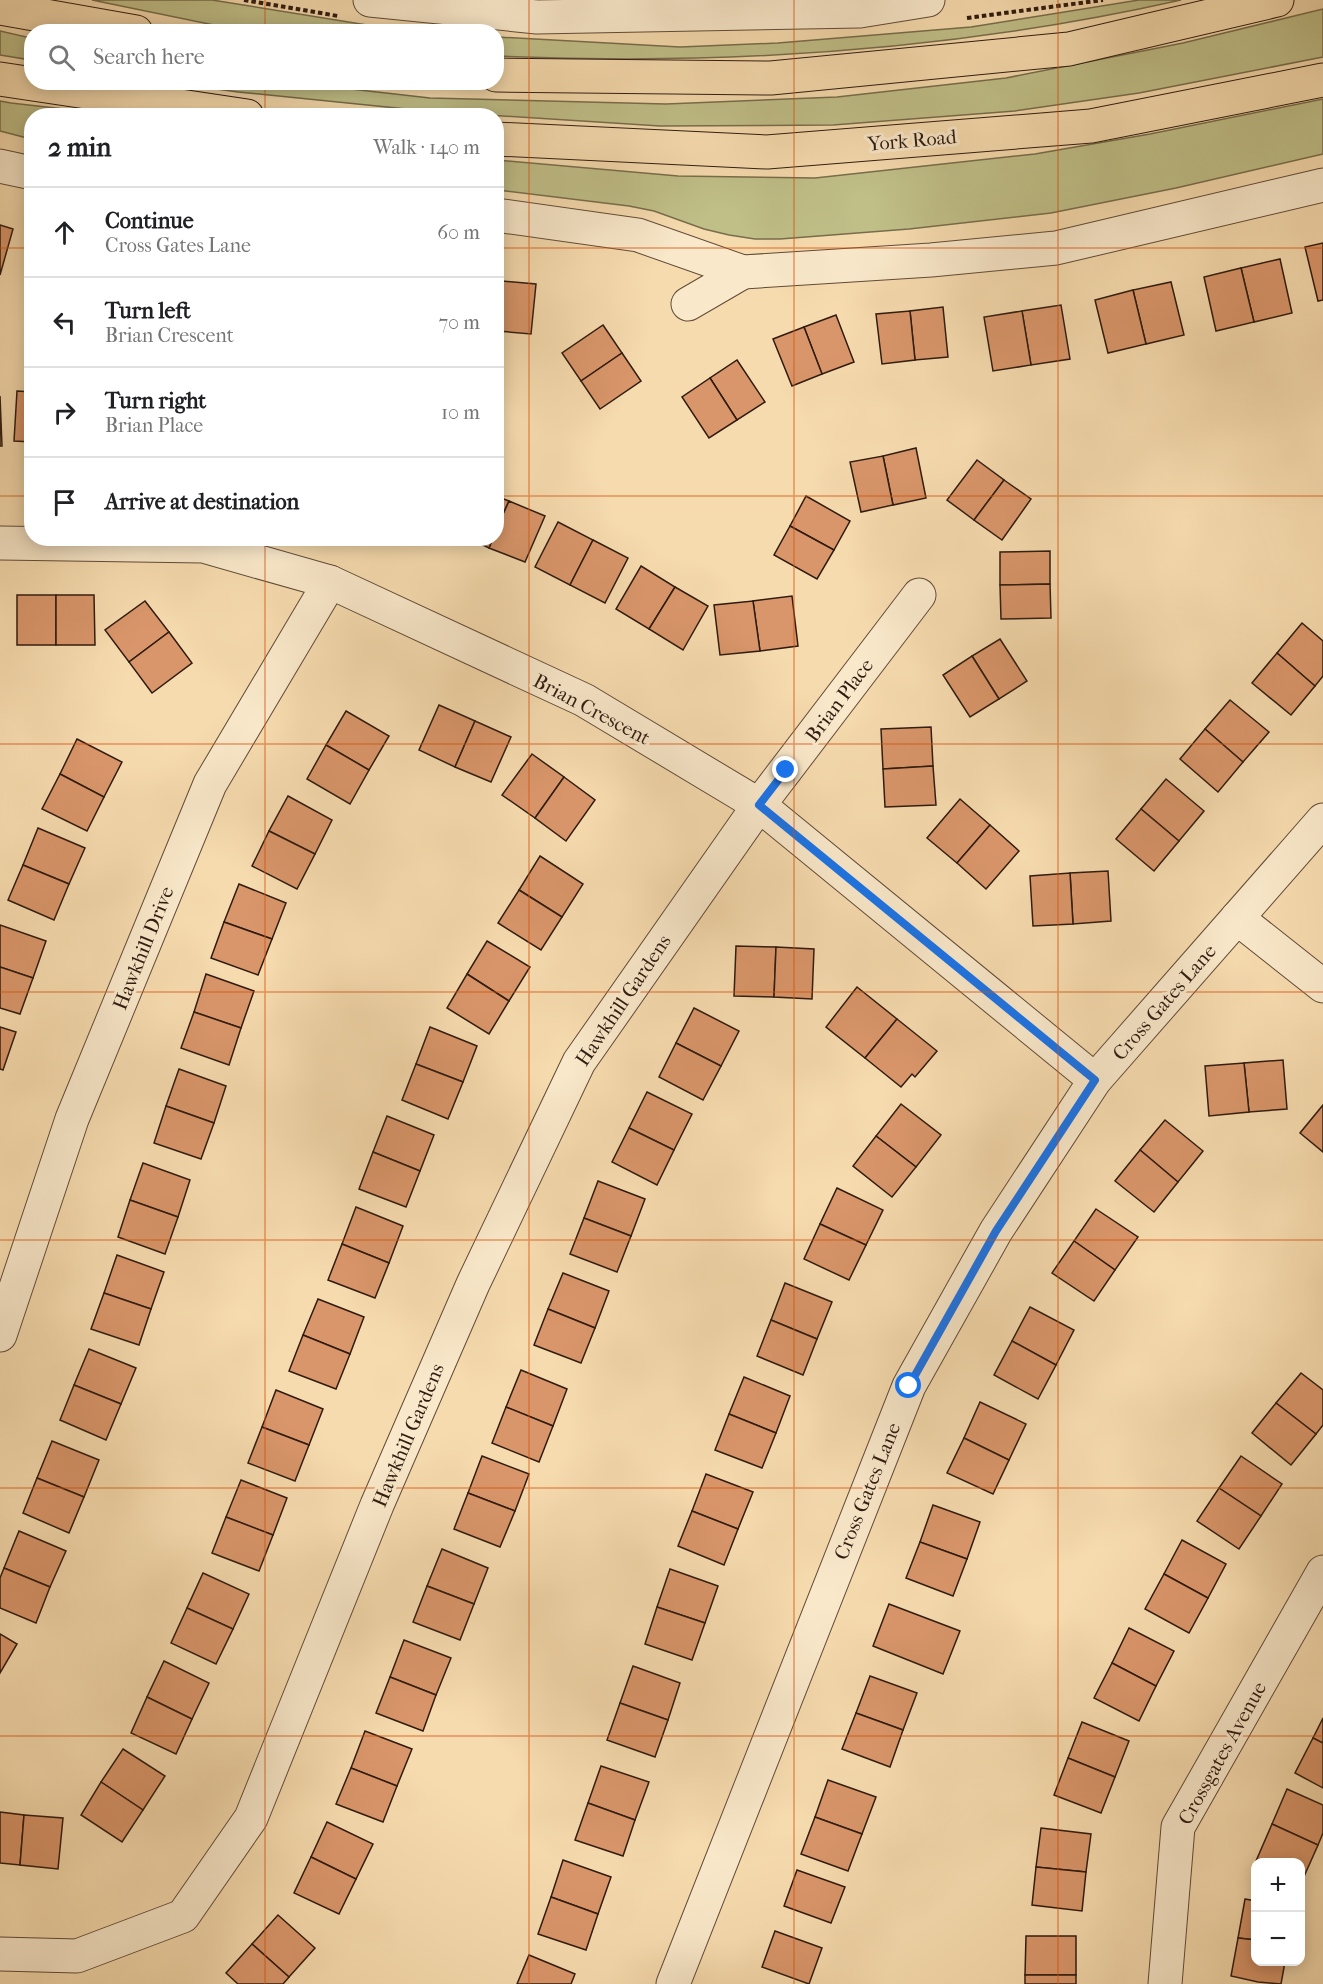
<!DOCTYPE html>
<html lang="en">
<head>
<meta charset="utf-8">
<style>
	:root { --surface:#fff; --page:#f6f6f6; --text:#202124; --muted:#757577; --line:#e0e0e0 }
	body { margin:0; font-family:"IM FELL French Canon",serif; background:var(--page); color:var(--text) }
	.controls { position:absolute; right:18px; bottom:18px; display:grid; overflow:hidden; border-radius:12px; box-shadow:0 3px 15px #0003 }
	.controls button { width:54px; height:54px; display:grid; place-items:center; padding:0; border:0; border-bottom:2px solid var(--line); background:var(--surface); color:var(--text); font:30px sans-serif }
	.stop { position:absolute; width:18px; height:18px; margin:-14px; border:4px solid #1a73e8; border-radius:50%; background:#fff }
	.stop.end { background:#1a73e8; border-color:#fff; box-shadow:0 2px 6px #0008 }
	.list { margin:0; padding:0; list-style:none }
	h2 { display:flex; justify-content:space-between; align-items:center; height:78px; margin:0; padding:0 24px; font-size:26px }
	h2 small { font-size:20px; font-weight:400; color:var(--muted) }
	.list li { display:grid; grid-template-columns:39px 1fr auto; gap:18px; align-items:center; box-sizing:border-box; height:90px; padding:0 24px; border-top:2px solid var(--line) }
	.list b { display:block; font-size:22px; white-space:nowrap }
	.list p { margin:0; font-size:20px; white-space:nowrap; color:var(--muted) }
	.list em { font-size:20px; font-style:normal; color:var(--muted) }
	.icon { flex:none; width:33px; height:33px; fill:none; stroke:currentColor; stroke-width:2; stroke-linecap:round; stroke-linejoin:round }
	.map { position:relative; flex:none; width:1323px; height:1984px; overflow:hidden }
	.search { position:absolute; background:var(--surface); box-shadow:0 3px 15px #0003; left:24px; top:24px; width:480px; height:66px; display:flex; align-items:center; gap:15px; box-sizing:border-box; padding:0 21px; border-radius:24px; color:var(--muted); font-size:22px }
	.panel { position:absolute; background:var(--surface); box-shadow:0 3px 15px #0003; left:24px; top:108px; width:480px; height:438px; border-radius:24px }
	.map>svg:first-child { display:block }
	.green { fill:#c0bf88; stroke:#786d4c; stroke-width:1.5 }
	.building { fill:#d9966a; stroke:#2f1b11; stroke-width:1.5 }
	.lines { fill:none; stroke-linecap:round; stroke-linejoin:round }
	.street-casing { stroke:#614b38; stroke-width:35 }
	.highway-casing { stroke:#2f1b11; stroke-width:35 }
	.path { stroke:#2f1b11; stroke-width:4; stroke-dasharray:4.5 3; stroke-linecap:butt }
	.street { stroke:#f9e8ca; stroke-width:33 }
	.highway { stroke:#f6dbae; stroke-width:33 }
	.route { stroke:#1a73e8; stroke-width:8 }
	.grid { fill:none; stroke:#d6530c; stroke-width:1.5; stroke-opacity:0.55 }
	.labels { text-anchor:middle; stroke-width:6; stroke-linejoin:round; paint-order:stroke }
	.street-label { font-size:20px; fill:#2f1b11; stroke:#f9e8ca }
</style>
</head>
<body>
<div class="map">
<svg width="1323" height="1984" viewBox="0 0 1323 1984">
	<rect width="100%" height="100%" fill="#f6dbae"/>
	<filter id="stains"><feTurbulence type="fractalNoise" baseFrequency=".00333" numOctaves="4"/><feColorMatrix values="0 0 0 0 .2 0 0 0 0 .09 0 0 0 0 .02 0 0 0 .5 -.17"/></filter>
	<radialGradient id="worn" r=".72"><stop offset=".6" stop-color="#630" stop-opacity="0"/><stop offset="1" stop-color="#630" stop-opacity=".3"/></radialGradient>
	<!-- green -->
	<g class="green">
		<path d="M92,0H212L404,31H243Z"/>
		<path d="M1139,0H1181C958,50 725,66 497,56V37L680,47L778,43L971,27Z"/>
		<path d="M1323,9V57L1139,93L1015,111L833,125L660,126L426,111L238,92L174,83L289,82L430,98L666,104L837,97L1006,78L1183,43Z"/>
		<path d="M0,31L31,38V60L0,55Z"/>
		<path d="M1323,99V154L1176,188L1051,213L909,229L780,239H755L729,235L704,229L654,211L629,206L497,190V160L678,176L815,178L1035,154L1150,134Z"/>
		<path d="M0,101L11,103L117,115L32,116L31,139L0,131Z"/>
	</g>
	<!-- building -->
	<g class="building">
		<path d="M0,225L13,229L0,275Z"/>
		<path d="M1323,243V300L1318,301L1305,247Z"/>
		<path d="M1280,259L1292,313L1254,322L1241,268Z"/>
		<path d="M1241,268L1254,322L1216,331L1204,277Z"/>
		<path d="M496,281H502L498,331H496Z"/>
		<path d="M502,281L536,284L531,334L498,331Z"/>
		<path d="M1171,282L1184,335L1146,344L1133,290Z"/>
		<path d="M1133,290L1146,344L1108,353L1095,300Z"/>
		<path d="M1061,305L1070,359L1031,365L1022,311Z"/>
		<path d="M943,307L948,357L915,360L910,311Z"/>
		<path d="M910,311L915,360L882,364L876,314Z"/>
		<path d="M1022,311L1031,365L993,371L984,317Z"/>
		<path d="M836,315L854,362L822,374L804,327Z"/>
		<path d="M603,325L622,353L581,381L562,353Z"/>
		<path d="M804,327L822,374L792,386L773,339Z"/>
		<path d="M622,353L641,381L600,409L581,381Z"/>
		<path d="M737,360L765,402L737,420L710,378Z"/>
		<path d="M710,378L737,420L709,438L682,397Z"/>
		<path d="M17,391L32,392V442L14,441Z"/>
		<path d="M0,396L2,446H0Z"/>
		<path d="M916,448L926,498L893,505L883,456Z"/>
		<path d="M883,456L893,505L861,512L850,462Z"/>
		<path d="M977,460L1004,480L974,520L947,500Z"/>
		<path d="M1004,480L1031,499L1002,540L974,520Z"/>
		<path d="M496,496L509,501L496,530Z"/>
		<path d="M806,496L850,521L834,550L790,526Z"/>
		<path d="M509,501L545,516L525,562L489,548L493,538H496V530Z"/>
		<path d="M558,522L593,540L570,585L535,567Z"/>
		<path d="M790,526L834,550L817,579L774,555Z"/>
		<path d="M468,538H493L489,548Z"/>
		<path d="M593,540L628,558L605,603L570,585Z"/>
		<path d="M1050,551V584L1000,585V552Z"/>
		<path d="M641,566L675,587L649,629L616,609Z"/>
		<path d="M1050,584L1051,618L1001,619L1000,585Z"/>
		<path d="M675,587L708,606L683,650L649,629Z"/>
		<rect x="17" y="595" width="39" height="50"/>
		<path d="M56,595H94L95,645H56Z"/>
		<path d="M792,596L798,646L760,651L753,601Z"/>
		<path d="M145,601L169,632L129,662L105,630Z"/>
		<path d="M753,601L760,651L720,655L714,605Z"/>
		<path d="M1302,623L1323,641V676L1315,686L1277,653Z"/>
		<path d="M169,632L192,663L152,693L129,662Z"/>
		<path d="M1000,639L1027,681L999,699L972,656Z"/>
		<path d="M1277,653L1315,686L1291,715L1252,683Z"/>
		<path d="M972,656L999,699L970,717L943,675Z"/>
		<path d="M1230,700L1269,732L1243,762L1205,729Z"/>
		<path d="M439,705L475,721L455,767L419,750Z"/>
		<path d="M346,711L389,736L369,770L326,745Z"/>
		<path d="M475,721L511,737L491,782L455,767Z"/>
		<path d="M931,727L933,766L883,769L881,729Z"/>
		<path d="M1205,729L1243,762L1218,792L1180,759Z"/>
		<path d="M77,739L122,762L104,797L60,774Z"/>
		<path d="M326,745L369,770L350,804L307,779Z"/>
		<path d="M532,754L564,777L535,818L502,795Z"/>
		<path d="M933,766L936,805L885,807L883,769Z"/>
		<path d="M60,774L104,797L87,831L42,809Z"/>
		<path d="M564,777L595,800L566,841L535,818Z"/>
		<path d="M1166,779L1204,811L1179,841L1141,809Z"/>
		<path d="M288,796L332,820L315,854L269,831Z"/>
		<path d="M960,799L990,825L957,863L927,838Z"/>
		<path d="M1141,809L1179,841L1154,871L1116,839Z"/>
		<path d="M990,825L1019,851L986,889L957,863Z"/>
		<path d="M38,828L85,848L69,884L23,865Z"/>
		<path d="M269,831L315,854L297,889L252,866Z"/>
		<path d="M540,856L583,884L562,917L519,890Z"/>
		<path d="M23,865L69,884L54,920L8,900Z"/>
		<path d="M1108,871L1111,921L1073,924L1070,873Z"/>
		<path d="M1070,873L1073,924L1033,926L1030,876Z"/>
		<path d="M239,884L286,903L272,939L224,922Z"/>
		<path d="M519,890L562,917L541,950L498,923Z"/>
		<path d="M224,922L272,939L258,975L211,958Z"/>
		<path d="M0,925L46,941L33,978L0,967Z"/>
		<path d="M487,941L530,967L509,1001L467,974Z"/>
		<path d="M736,946L776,947L774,997L734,996Z"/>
		<path d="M776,947L814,949L812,999L774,997Z"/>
		<path d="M0,967L33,978L20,1014L0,1008Z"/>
		<path d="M206,974L254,991L241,1028L194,1012Z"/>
		<path d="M467,974L509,1001L489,1034L447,1008Z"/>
		<path d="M857,987L897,1019L865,1058L826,1027Z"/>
		<path d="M694,1008L739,1031L721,1066L676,1043Z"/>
		<path d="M194,1012L241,1028L229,1065L181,1048Z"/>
		<path d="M897,1019L937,1051L915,1077L912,1074L901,1087L865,1058Z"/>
		<path d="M0,1027L16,1032L3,1070L0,1069Z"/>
		<path d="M430,1027L477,1046L463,1082L416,1064Z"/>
		<path d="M676,1043L721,1066L703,1100L659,1077Z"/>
		<path d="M1283,1060L1287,1109L1249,1112L1244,1063Z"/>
		<path d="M1244,1063L1249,1112L1209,1116L1205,1066Z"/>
		<path d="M416,1064L463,1082L448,1119L402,1100Z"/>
		<path d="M179,1069L226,1086L214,1123L166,1106Z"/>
		<path d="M647,1092L692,1114L674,1150L629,1128Z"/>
		<path d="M901,1104L941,1135L916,1167L876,1136Z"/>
		<path d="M1323,1105V1152L1300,1133Z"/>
		<path d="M166,1106L214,1123L201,1159L154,1143Z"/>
		<path d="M387,1116L434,1135L420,1171L373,1152Z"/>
		<path d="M1165,1120L1203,1151L1178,1182L1140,1150Z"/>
		<path d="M629,1128L674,1150L657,1185L612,1162Z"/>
		<path d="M876,1136L916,1167L892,1197L853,1166Z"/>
		<path d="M1140,1150L1178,1182L1154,1212L1115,1181Z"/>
		<path d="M373,1152L420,1171L406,1207L359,1189Z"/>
		<path d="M143,1163L190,1180L178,1217L130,1200Z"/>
		<path d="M598,1181L645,1199L631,1236L584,1218Z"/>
		<path d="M837,1188L883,1210L866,1245L820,1224Z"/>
		<path d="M130,1200L178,1217L165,1254L118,1237Z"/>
		<path d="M356,1207L403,1226L389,1263L342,1244Z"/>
		<path d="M1096,1209L1138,1237L1115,1270L1074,1241Z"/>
		<path d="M584,1218L631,1236L617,1272L570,1254Z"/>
		<path d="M820,1224L866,1245L849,1280L804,1259Z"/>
		<path d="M1074,1241L1115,1270L1094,1301L1052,1273Z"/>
		<path d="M342,1244L389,1263L375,1298L328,1280Z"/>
		<path d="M117,1255L164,1272L151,1309L104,1293Z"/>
		<path d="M563,1273L609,1291L595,1328L548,1309Z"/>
		<path d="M785,1283L832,1302L817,1339L771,1320Z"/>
		<path d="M104,1293L151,1309L139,1345L91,1329Z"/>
		<path d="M318,1299L364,1317L350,1354L303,1335Z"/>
		<path d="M1030,1307L1074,1330L1056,1365L1012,1341Z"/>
		<path d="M548,1309L595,1328L581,1363L534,1345Z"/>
		<path d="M771,1320L817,1339L803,1375L757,1356Z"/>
		<path d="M303,1335L350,1354L336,1389L289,1371Z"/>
		<path d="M1012,1341L1056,1365L1038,1399L994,1375Z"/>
		<path d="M89,1349L136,1368L121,1404L74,1385Z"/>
		<path d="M521,1370L567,1389L553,1426L506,1407Z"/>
		<path d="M1301,1373L1323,1390V1425L1316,1434L1276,1403Z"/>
		<path d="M744,1377L790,1396L776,1433L729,1414Z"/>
		<path d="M74,1385L121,1404L106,1440L60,1420Z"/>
		<path d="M276,1390L323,1409L309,1445L262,1427Z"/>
		<path d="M980,1402L1026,1424L1009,1460L964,1438Z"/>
		<path d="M1276,1403L1316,1434L1291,1465L1252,1433Z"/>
		<path d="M506,1407L553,1426L539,1462L492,1443Z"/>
		<path d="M729,1414L776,1433L762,1468L715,1450Z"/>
		<path d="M262,1427L309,1445L295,1481L248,1463Z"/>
		<path d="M964,1438L1009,1460L993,1494L947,1473Z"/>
		<path d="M52,1441L99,1460L84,1497L37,1478Z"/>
		<path d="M482,1456L529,1474L515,1511L468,1493Z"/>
		<path d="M1241,1456L1282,1484L1261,1516L1219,1488Z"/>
		<path d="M706,1474L753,1492L738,1529L692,1511Z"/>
		<path d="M37,1478L84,1497L69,1533L23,1513Z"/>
		<path d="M241,1480L287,1498L273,1535L226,1517Z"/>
		<path d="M1219,1488L1261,1516L1239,1549L1197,1521Z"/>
		<path d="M468,1493L515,1511L500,1547L454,1529Z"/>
		<path d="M933,1505L980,1522L967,1559L920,1542Z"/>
		<path d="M692,1511L738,1529L724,1565L678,1546Z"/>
		<path d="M226,1517L273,1535L259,1571L212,1553Z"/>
		<path d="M19,1531L66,1551L50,1587L4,1568Z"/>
		<path d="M1182,1540L1226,1564L1208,1598L1164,1574Z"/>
		<path d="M920,1542L967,1559L953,1596L906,1578Z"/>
		<path d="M442,1549L488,1568L474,1604L427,1586Z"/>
		<path d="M4,1568L50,1587L36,1623L0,1608V1578Z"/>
		<path d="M670,1569L718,1586L705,1623L657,1607Z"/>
		<path d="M203,1573L249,1594L233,1629L187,1608Z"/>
		<path d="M1164,1574L1208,1598L1189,1633L1145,1609Z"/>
		<path d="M427,1586L474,1604L460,1640L413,1622Z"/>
		<path d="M889,1604L960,1631L943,1674L873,1646Z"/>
		<path d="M657,1607L705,1623L692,1660L645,1644Z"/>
		<path d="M187,1608L233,1629L216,1664L171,1643Z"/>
		<path d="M1129,1628L1174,1651L1156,1686L1112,1663Z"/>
		<path d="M0,1634L17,1644L0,1673Z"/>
		<path d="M404,1640L451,1658L436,1695L390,1677Z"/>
		<path d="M164,1661L209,1683L192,1719L147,1697Z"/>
		<path d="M1112,1663L1156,1686L1139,1721L1094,1698Z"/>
		<path d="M633,1666L680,1683L668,1720L620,1703Z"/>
		<path d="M870,1676L917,1693L903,1730L856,1713Z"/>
		<path d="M390,1677L436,1695L423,1731L376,1713Z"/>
		<path d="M147,1697L192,1719L176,1754L131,1733Z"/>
		<path d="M620,1703L668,1720L655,1757L607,1740Z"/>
		<path d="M856,1713L903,1730L890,1767L842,1749Z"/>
		<path d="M1323,1718V1743L1313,1738Z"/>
		<path d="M1082,1722L1129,1741L1115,1777L1068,1758Z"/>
		<path d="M365,1731L412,1749L397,1786L351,1768Z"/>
		<path d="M1313,1738L1323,1743V1788L1295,1773Z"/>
		<path d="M123,1749L165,1776L143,1810L101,1782Z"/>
		<path d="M1068,1758L1115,1777L1101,1813L1054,1795Z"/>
		<path d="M601,1766L649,1782L635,1820L588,1803Z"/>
		<path d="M351,1768L397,1786L383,1822L336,1804Z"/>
		<path d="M828,1780L876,1797L862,1834L815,1817Z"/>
		<path d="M101,1782L143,1810L122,1842L81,1815Z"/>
		<path d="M1287,1789L1323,1805V1833L1318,1845L1272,1824Z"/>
		<path d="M588,1803L635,1820L623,1856L575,1840Z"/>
		<path d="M0,1812L24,1815L20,1865L0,1863Z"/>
		<path d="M24,1815L63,1818L58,1869L20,1865Z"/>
		<path d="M815,1817L862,1834L848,1871L801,1854Z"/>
		<path d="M327,1822L373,1844L356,1879L311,1857Z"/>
		<path d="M1272,1824L1318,1845L1302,1881L1300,1862H1260L1256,1861Z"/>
		<path d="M1041,1828L1091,1834L1086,1872L1036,1867Z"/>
		<path d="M311,1857L356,1879L339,1914L294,1893Z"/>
		<path d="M563,1860L611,1877L598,1914L551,1897Z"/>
		<path d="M1036,1867L1086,1872L1082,1911L1032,1905Z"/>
		<path d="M797,1870L845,1887L831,1923L784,1906Z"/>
		<path d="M551,1897L598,1914L586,1950L538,1934Z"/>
		<path d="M1245,1899L1256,1901V1940L1238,1938Z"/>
		<path d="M278,1915L315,1948L289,1977L252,1944Z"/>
		<path d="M775,1931L822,1948L809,1984L762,1967Z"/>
		<path d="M1026,1936H1076V1975H1025Z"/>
		<path d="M1238,1938L1256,1940V1962H1285L1281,1984L1258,1982L1231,1976Z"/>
		<path d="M252,1944L289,1977L283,1984H238L226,1973Z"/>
		<path d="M529,1955L575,1974L571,1984H517Z"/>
		<rect x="1025" y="1975" width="51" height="9"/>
	</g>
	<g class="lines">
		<!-- street casing -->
		<g class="street-casing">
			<g id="street">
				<path d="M370,0L537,17L860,11L928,0"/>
				<path d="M0,166L32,173"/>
				<path d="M496,215L638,235L743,272L931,260L1056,248L1323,185"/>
				<path d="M688,304L743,272"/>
				<path d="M0,543L203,546L330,582L584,700L759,805L1095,1080"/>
				<path d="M1237,918L1323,986"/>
				<path d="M0,1335L72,1119L210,784L330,582"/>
				<path d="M0,1954L77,1956L183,1916L251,1818L377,1505L473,1284L579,1062L759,805L919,595"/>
				<path d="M673,1984L909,1386L996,1231L1095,1080L1323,820"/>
				<path d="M1165,1984L1178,1827L1323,1572"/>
			</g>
		</g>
		<!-- highway casing -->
		<g class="highway-casing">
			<g id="highway">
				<path d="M0,8L136,32"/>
				<path d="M496,75L771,78L1069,49L1277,0"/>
				<path d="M0,79L247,116"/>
				<path d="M496,139L767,152L1091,126L1323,80"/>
			</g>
		</g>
		<!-- path -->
		<g class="path">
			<path d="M244,0L338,16"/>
			<path d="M967,18L1103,0"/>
		</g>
		<!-- street -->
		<use href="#street" class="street"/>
		<!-- highway -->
		<use href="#highway" class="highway"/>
	</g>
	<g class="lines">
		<!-- route -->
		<path class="route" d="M786,770L759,805L1095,1080L996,1231L909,1386"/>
	</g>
	<!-- grid -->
	<path class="grid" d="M265,0V32M529,0V1984M794,0V1984M1058,0V1984M265,82V116M0,248H32M496,248H1323M0,496H32M496,496H1323M265,538V1984M0,744H1323M0,992H1323M0,1240H1323M0,1488H1323M0,1736H1323"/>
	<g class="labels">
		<!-- street labels -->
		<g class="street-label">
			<text transform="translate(912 140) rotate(-5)" y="7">York Road</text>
			<text transform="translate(839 700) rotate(-53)" y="7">Brian Place</text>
			<text transform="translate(592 709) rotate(28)" y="7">Brian Crescent</text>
			<text transform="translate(143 948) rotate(-68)" y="7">Hawkhill Drive</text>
			<text transform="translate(623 1000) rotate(-56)" y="7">Hawkhill Gardens</text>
			<text transform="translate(1164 1002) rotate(-49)" y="7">Cross Gates Lane</text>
			<text transform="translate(408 1435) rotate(-67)" y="7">Hawkhill Gardens</text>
			<text transform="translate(867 1491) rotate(-68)" y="7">Cross Gates Lane</text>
			<text transform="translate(1222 1753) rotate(-61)" y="7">Crossgates Avenue</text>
		</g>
	</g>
	<rect width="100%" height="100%" filter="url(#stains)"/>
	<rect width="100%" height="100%" fill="url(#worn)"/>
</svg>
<div class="controls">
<button>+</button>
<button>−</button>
</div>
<div class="stop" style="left:909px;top:1386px"></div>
<div class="stop end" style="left:786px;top:770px"></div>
<div class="search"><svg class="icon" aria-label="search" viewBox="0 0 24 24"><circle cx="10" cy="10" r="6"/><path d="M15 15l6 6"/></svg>Search here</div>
<section class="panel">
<h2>2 min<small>Walk · 140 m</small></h2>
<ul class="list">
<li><svg class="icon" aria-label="ahead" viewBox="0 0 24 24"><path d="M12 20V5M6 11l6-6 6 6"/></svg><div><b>Continue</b><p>Cross Gates Lane</p></div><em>60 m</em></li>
<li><svg class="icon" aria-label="left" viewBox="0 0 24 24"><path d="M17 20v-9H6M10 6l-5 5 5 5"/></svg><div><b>Turn left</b><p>Brian Crescent</p></div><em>70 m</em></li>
<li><svg class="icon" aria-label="right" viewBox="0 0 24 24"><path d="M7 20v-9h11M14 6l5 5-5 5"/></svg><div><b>Turn right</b><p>Brian Place</p></div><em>10 m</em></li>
<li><svg class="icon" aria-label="arrive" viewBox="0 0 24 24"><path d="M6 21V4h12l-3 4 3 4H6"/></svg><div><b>Arrive at destination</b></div></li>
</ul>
</section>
</div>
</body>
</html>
